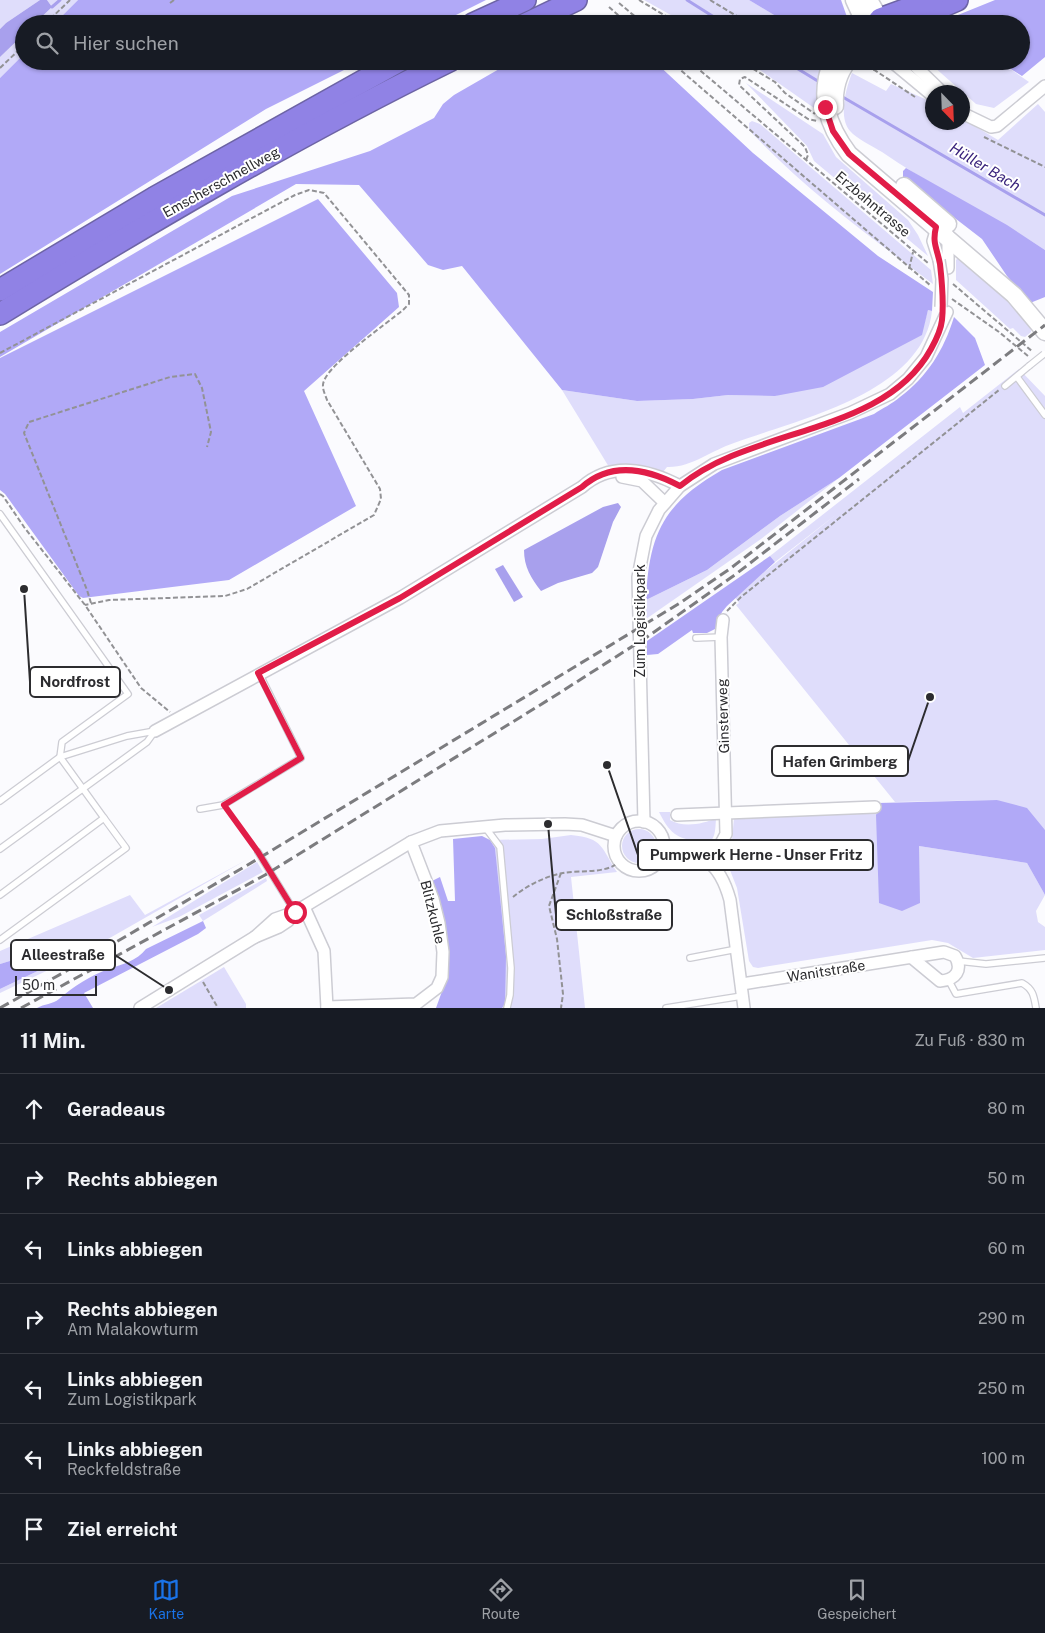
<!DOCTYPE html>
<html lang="de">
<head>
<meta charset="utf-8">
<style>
	:root { --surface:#171b24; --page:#242831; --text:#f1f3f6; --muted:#9ea1a6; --line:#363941; --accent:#1a73e8 }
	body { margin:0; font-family:"Public Sans",sans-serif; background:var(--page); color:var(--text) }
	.compass { position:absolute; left:925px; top:85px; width:45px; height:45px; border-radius:50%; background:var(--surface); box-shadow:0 1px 4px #0004; rotate:157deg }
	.scale { position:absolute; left:15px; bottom:12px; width:82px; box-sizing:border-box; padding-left:5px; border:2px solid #2c2c2f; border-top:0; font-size:14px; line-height:18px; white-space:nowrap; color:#2c2c2f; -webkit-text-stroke:4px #fff; paint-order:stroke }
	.stop { position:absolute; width:15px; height:15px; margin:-11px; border:4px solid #e11d48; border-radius:50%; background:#fff }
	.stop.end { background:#e11d48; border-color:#fff; box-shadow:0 1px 5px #0008 }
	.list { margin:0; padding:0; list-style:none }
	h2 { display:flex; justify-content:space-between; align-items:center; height:65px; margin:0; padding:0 20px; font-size:21px }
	h2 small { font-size:16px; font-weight:400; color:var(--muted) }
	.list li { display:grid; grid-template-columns:32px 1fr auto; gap:15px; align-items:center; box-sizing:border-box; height:70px; padding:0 20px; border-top:1px solid var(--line) }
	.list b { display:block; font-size:19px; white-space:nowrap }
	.list p { margin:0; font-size:16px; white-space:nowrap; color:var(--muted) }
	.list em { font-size:16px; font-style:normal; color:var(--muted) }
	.icon { flex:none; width:28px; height:28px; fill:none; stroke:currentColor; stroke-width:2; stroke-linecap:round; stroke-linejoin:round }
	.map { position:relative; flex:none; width:1045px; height:1008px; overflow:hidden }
	.search { position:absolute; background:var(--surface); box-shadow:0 1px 4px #0004; left:15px; right:15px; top:15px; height:55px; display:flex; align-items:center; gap:12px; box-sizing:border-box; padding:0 18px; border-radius:28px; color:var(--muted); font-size:19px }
	.sheet { height:555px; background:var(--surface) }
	nav { display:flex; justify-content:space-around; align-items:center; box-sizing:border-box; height:70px; border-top:1px solid var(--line); background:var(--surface); font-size:14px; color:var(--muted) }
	nav a { display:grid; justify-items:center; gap:2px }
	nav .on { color:var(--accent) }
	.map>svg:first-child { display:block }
	.green { fill:#dfddfb }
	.forest { fill:#b1a9f7 }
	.water { fill:#a8a0ed }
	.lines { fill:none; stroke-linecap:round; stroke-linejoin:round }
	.stream { stroke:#a8a0ed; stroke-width:3 }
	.lane-casing { stroke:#ccccd3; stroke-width:8 }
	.street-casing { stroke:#ccccd3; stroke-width:14 }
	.secondary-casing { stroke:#ccccd3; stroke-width:19 }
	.highway-casing { stroke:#6d64a5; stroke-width:24 }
	.path { stroke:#929295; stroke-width:2; stroke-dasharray:5 2.5; stroke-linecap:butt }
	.lane { stroke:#fff; stroke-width:5.5 }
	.street { stroke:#fff; stroke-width:11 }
	.secondary { stroke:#fff; stroke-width:16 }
	.highway { stroke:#9082e5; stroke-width:21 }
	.rail { stroke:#7c7c7f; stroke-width:3; stroke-dasharray:10 5; stroke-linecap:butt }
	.lane-bridge-casing { stroke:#ccccd3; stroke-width:8; stroke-linecap:butt }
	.street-bridge-casing { stroke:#ccccd3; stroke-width:14; stroke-linecap:butt }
	.lane-bridge { stroke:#fff; stroke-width:5.5 }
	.street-bridge { stroke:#fff; stroke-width:11 }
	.route { stroke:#e11d48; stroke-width:6 }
	.labels { text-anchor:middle; stroke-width:4; stroke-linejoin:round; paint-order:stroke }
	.street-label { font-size:14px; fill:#2c2c2f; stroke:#fff }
	.water-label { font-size:15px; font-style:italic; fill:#3a247c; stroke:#fff }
	.leader { fill:none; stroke:#2c2c2f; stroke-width:2 }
	.callout-dot { fill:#2c2c2f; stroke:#fff; stroke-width:2 }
	.callout { fill:#fff; stroke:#2c2c2f; stroke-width:2 }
	.callout-label { font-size:15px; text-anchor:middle; font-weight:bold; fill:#2c2c2f }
</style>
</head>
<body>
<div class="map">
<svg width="1045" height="1008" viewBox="0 0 1045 1008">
	<rect width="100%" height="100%" fill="#fbfbfe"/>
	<!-- green -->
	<g class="green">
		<path d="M0,0H40L6,23L0,29Z"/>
		<path d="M47,0H78L54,24H34L52,7Z"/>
		<path d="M644,0H749L789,24H687Z"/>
		<path d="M24,34V54L0,78V57Z"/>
		<path d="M747,61H822L816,89L817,110Z"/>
		<path d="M930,61H999L1029,82L994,108L976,104L933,66Z"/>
		<path d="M852,73L886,91L891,84L932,102V122H962L963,119L998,140L1038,104L1045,112V250C992,215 934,188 882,152C872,146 857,139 850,131C838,117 846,88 852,73Z"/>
		<path d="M746,83L823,134L836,157L908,220L918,235L928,256L814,161L807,146Z"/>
		<path d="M752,121L760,124L931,270L933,284C869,236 804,189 749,130V123Z"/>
		<path d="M958,258C975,269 1032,312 1031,332L1025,337L1021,336L1013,328L1010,329L956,280V260Z"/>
		<path d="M928,310L932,311C923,393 799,419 734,443C712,450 691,468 667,467L663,472L640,465L609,467L562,390L637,401L693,399L728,395L775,396L921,335Z"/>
		<path d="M1019,369L1045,396V830L997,800L895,802L736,605L739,603L734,596L838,513L775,562L770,556L960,407L963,413Z"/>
		<path d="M839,478L761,539L646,619V600L707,570L780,516Z"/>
		<path d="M878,811L919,846L1027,863L1045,895L1036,911L1038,922L1045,927V950L973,958L948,943L932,940L758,968L753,967L749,961L737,888L724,855L732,840L734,818Z"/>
		<path d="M659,812H670V820C683,828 704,824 716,818C715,837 715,847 693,841C687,839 680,838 675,834C668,829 663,820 659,812Z"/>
		<circle cx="639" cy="846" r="17"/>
		<path d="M571,835C604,838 601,848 617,872L571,877L585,1008H502L505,1003L495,848L490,840L542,839Z"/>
		<path d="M248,859L80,955L0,993V989L88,947L80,940L33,960H13L0,964V951L130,895L145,915Z"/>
		<path d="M257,862L263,872L179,917L152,927Z"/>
		<path d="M266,878L267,881L203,921L199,915Z"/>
		<path d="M224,967L246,1004V1008H156Z"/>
	</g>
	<!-- forest -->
	<g class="forest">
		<path d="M78,0H486L438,24H54Z"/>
		<path d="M749,0H841L847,17L845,24H789Z"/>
		<path d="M995,0H1045V57L1022,76L998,61H1021V24H953L948,19Z"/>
		<path d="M24,54V61H362L266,109L0,274V78Z"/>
		<path d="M513,61H654L753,153L878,256L933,292L932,311L928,310L922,335L823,387L775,396L728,395L693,399L637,401L562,390L462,266L443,270L428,265L359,185L296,184L0,357V332L232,196L370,151L434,118L443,104L454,95Z"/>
		<path d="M906,168L1007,225L1045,250V297L1030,303L1007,276L982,239L903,178V171Z"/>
		<path d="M318,199L397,293L399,307L304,391L356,506L229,580L83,598L79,596L5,494L0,490V358Z"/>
		<path d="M954,317L975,338L985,365L839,478L780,516L707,570L646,600C649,534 663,504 722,470L874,414C883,408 892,404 900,397C927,377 944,350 954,317Z"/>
		<path d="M770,556L775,562L727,606L722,612L715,629L707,633H693L692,630L658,654L647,655V641Z"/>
		<path d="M997,800L1027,808L1045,830V895L1027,863L919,846L920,903L902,911L879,903L876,815L878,811V803Z"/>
		<path d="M482,836L490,840L495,848L506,956L505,1004L502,1008H436L445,983L435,890L432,881L440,877L448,901H455L453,839Z"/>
		<path d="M203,921L206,928L198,934L84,993L93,1008H37C44,1004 53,1004 59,999C73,987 91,975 109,969C122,964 137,961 146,949Z"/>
		<path d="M80,939L88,947L0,989V964L13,960H33Z"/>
	</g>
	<!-- water -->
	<g class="water">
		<path d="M40,0H47L52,7L34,24H24V34L0,57V29L6,23Z"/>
		<path d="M618,503L621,507L613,522L598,567L592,573L558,583L541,591C531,578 524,567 524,550L603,507Z"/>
		<path d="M503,565L523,597L514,602L495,569Z"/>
	</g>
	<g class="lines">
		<!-- stream -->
		<g class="stream">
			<path d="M687,0L725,24"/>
			<path d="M52,7L60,0"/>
			<path d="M785,61L821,83"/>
			<path d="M841,96L1045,215"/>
		</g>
		<!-- lane casing -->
		<g class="lane-casing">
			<g id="lane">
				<path d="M1017,377L1045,415"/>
				<path d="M1005,386L1029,366"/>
				<path d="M0,514L128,694L62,742L60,757L104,818L0,895"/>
				<path d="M696,638L721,637"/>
				<path d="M0,801L60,757L127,736L155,731"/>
				<path d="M200,809L223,805L301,758L259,673"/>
				<path d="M485,827L500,847L511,968L510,995L507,1008"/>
				<path d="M0,849L147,742L155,731"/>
				<path d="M258,852L295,912"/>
				<path d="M0,940L126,848L104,818"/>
				<path d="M690,958L737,949"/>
				<path d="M958,961L986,964L1045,958"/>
				<path d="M949,981L956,994L1022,983C1033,989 1034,996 1036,1008"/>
				<path d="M666,1008L742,996"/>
			</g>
		</g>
		<!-- street casing -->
		<g class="street-casing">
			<g id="street">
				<path d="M891,61L932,95"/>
				<path d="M910,61L942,92"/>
				<path d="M962,113L991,127L997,126L1045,86"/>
				<path d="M938,224L933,241L939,260"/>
				<path d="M948,235V268"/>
				<path d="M622,477L642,481L665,503"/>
				<path d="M155,731L400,598L582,487C611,461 648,469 680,486"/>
				<path d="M677,815L875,807"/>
				<circle cx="639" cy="846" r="25"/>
				<path d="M644,822L638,577L646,536L659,510L680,486L714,464L850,413L890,394L908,379L926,357L947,312"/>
				<path d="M664,850C703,854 719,860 730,900L744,1008"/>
				<path d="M708,860L719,847L726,834L721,637L723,620"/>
				<path d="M304,907L324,951L327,1008"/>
				<path d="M255,937L275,919L295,912L411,842L440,831L505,825L565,824L582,825L616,836"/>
				<path d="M742,984L944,952L955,956C963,970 956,980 940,981L911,957"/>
				<path d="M327,1007L416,1004L437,988L442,977L443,952L439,923L433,899L411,842"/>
				<path d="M140,1008L255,937L279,927L288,921L292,914"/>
			</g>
		</g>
		<!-- secondary casing -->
		<g class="secondary-casing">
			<g id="secondary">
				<path d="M854,0L865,24"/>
				<path d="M869,0L883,24"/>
				<path d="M832,61C818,96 827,125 849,154L1014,295L1045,332"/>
				<path d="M835,106C834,90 838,74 848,61"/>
				<path d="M904,186L948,224"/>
			</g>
		</g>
		<!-- highway casing -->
		<g class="highway-casing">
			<g id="highway">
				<path d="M920,16L957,0"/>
				<path d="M880,19L932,0"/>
				<path d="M473,24L525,0"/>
				<path d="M526,24L576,0"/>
				<path d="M0,290L154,198L399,61"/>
				<path d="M0,314C147,224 294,137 449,61"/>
			</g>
		</g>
		<!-- path -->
		<g class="path">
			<path d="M639,0L679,24"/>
			<path d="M710,0L750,24"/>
			<path d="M170,3L174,0"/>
			<path d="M619,3L644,24"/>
			<path d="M609,7L628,24"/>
			<path d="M45,24L70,0"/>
			<path d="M670,61L931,286"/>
			<path d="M689,61L928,263"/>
			<path d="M740,61L775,82L785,93L815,114"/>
			<path d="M861,61L915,97"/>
			<path d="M0,68L24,45"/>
			<path d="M873,70L881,64"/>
			<path d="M984,137L1045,167"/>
			<path d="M806,160L808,155L805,147L739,85L740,79L745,77L808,119L817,121"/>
			<path d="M909,269L913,252"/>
			<path d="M953,284L1033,352"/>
			<path d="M952,299L999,332L1028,356"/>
			<path d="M0,353L295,195L309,190L324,193L409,295V304L403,310C386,324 330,363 324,381C321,387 325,394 327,400L380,489L381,499L374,515L247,589L225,596L109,600L85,605"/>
			<path d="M0,494L3,496L24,527L85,605L141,688L170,712"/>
			<path d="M91,603L87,590L24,433L29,422L170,377L195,374L202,388L211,432L207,447"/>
			<path d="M727,611L741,597L999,390"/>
			<path d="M228,811L254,846"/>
			<path d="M561,873L549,906L557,939L563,994L561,1008"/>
			<path d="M513,897C526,886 546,876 563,873C580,870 606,874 619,862"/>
			<path d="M203,982L218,1008"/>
		</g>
		<!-- lane -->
		<use href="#lane" class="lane"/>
		<!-- street -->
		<use href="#street" class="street"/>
		<!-- secondary -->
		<use href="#secondary" class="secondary"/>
		<!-- highway -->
		<use href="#highway" class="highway"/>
		<!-- rail -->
		<g class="rail">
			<path d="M0,1008L77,965L256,860L680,603L731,568L1045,325"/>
			<path d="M21,1008L265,875L553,697L647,637L736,574L859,479"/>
		</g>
		<!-- lane-bridge casing -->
		<g class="lane-bridge-casing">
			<path id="lane-bridge" d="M1029,366L1044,354"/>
		</g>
		<!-- street-bridge casing -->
		<g class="street-bridge-casing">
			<path id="street-bridge" d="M939,260L942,279L941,307"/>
		</g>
		<!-- lane-bridge -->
		<use href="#lane-bridge" class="lane-bridge"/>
		<!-- street-bridge -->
		<use href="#street-bridge" class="street-bridge"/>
	</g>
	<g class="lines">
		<!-- route -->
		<path class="route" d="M295,912L258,852L224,805L301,758L258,673L400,598L582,487C611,461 648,469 680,486C752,426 883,436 931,349C936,340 941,330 942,320C944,302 942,282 940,264C937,248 932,243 936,227L849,154L833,131L825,107"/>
	</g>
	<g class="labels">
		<!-- street labels -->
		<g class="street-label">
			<text transform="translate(221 182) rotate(-29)" y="5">Emscherschnellweg</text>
			<text transform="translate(873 204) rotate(40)" y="5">Erzbahntrasse</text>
			<text transform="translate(640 621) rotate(-90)" y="5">Zum Logistikpark</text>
			<text transform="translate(723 716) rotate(-92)" y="5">Ginsterweg</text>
			<text transform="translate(433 912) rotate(76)" y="5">Blitzkuhle</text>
			<text transform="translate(826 971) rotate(-9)" y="5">Wanitstraße</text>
		</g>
		<!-- water labels -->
		<g class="water-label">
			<text transform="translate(985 167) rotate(31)" y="5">Hüller Bach</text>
		</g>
	</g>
	<!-- callouts -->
	<path class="leader" d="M24 589L30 682M930 697L908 761M607 765L638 855M548 824L556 915M169 990L115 955"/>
	<g class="callout-dot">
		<circle cx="24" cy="589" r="5"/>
		<circle cx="930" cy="697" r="5"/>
		<circle cx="607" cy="765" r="5"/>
		<circle cx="548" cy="824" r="5"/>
		<circle cx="169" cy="990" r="5"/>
	</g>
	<g class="callout">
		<rect x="30" y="667" width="90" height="30" rx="5"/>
		<rect x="772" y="746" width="136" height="30" rx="5"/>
		<rect x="638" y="840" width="235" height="30" rx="5"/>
		<rect x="556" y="900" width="116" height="30" rx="5"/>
		<rect x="11" y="940" width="104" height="30" rx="5"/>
	</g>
	<g class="callout-label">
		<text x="75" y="687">Nordfrost</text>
		<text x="840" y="767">Hafen Grimberg</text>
		<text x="756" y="860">Pumpwerk Herne - Unser Fritz</text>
		<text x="614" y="920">Schloßstraße</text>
		<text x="63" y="960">Alleestraße</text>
	</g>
</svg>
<svg class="compass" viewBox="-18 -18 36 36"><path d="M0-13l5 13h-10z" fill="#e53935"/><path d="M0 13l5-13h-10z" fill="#9ea1a6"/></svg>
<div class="scale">50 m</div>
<div class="stop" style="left:295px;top:912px"></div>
<div class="stop end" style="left:825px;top:107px"></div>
<div class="search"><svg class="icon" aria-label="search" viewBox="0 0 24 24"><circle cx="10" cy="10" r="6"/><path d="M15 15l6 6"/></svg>Hier suchen</div>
</div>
<section class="sheet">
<h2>11 Min.<small>Zu Fuß · 830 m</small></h2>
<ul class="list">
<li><svg class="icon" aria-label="ahead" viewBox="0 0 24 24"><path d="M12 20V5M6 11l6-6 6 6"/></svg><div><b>Geradeaus</b></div><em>80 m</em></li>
<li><svg class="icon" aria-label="right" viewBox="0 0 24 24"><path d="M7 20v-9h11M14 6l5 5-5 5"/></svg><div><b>Rechts abbiegen</b></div><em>50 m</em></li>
<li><svg class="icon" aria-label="left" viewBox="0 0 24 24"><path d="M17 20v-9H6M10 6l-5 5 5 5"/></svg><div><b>Links abbiegen</b></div><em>60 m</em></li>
<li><svg class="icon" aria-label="right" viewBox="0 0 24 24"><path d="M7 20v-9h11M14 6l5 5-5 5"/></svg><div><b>Rechts abbiegen</b><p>Am Malakowturm</p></div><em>290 m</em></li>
<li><svg class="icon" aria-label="left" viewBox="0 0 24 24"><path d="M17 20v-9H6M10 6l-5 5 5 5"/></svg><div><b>Links abbiegen</b><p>Zum Logistikpark</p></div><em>250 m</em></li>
<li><svg class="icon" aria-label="left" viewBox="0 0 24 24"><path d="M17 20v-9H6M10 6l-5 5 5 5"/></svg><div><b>Links abbiegen</b><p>Reckfeldstraße</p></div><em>100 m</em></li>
<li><svg class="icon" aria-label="arrive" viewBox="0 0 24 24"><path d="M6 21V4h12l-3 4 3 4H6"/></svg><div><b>Ziel erreicht</b></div></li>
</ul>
</section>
<nav>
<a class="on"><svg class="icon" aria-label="map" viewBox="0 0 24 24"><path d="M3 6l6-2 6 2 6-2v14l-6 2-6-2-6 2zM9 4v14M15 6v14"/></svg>Karte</a>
<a><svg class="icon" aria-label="directions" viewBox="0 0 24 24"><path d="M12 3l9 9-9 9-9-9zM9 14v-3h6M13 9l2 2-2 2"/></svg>Route</a>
<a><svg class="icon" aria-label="saved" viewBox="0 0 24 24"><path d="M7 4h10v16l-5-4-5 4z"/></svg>Gespeichert</a>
</nav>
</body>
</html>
